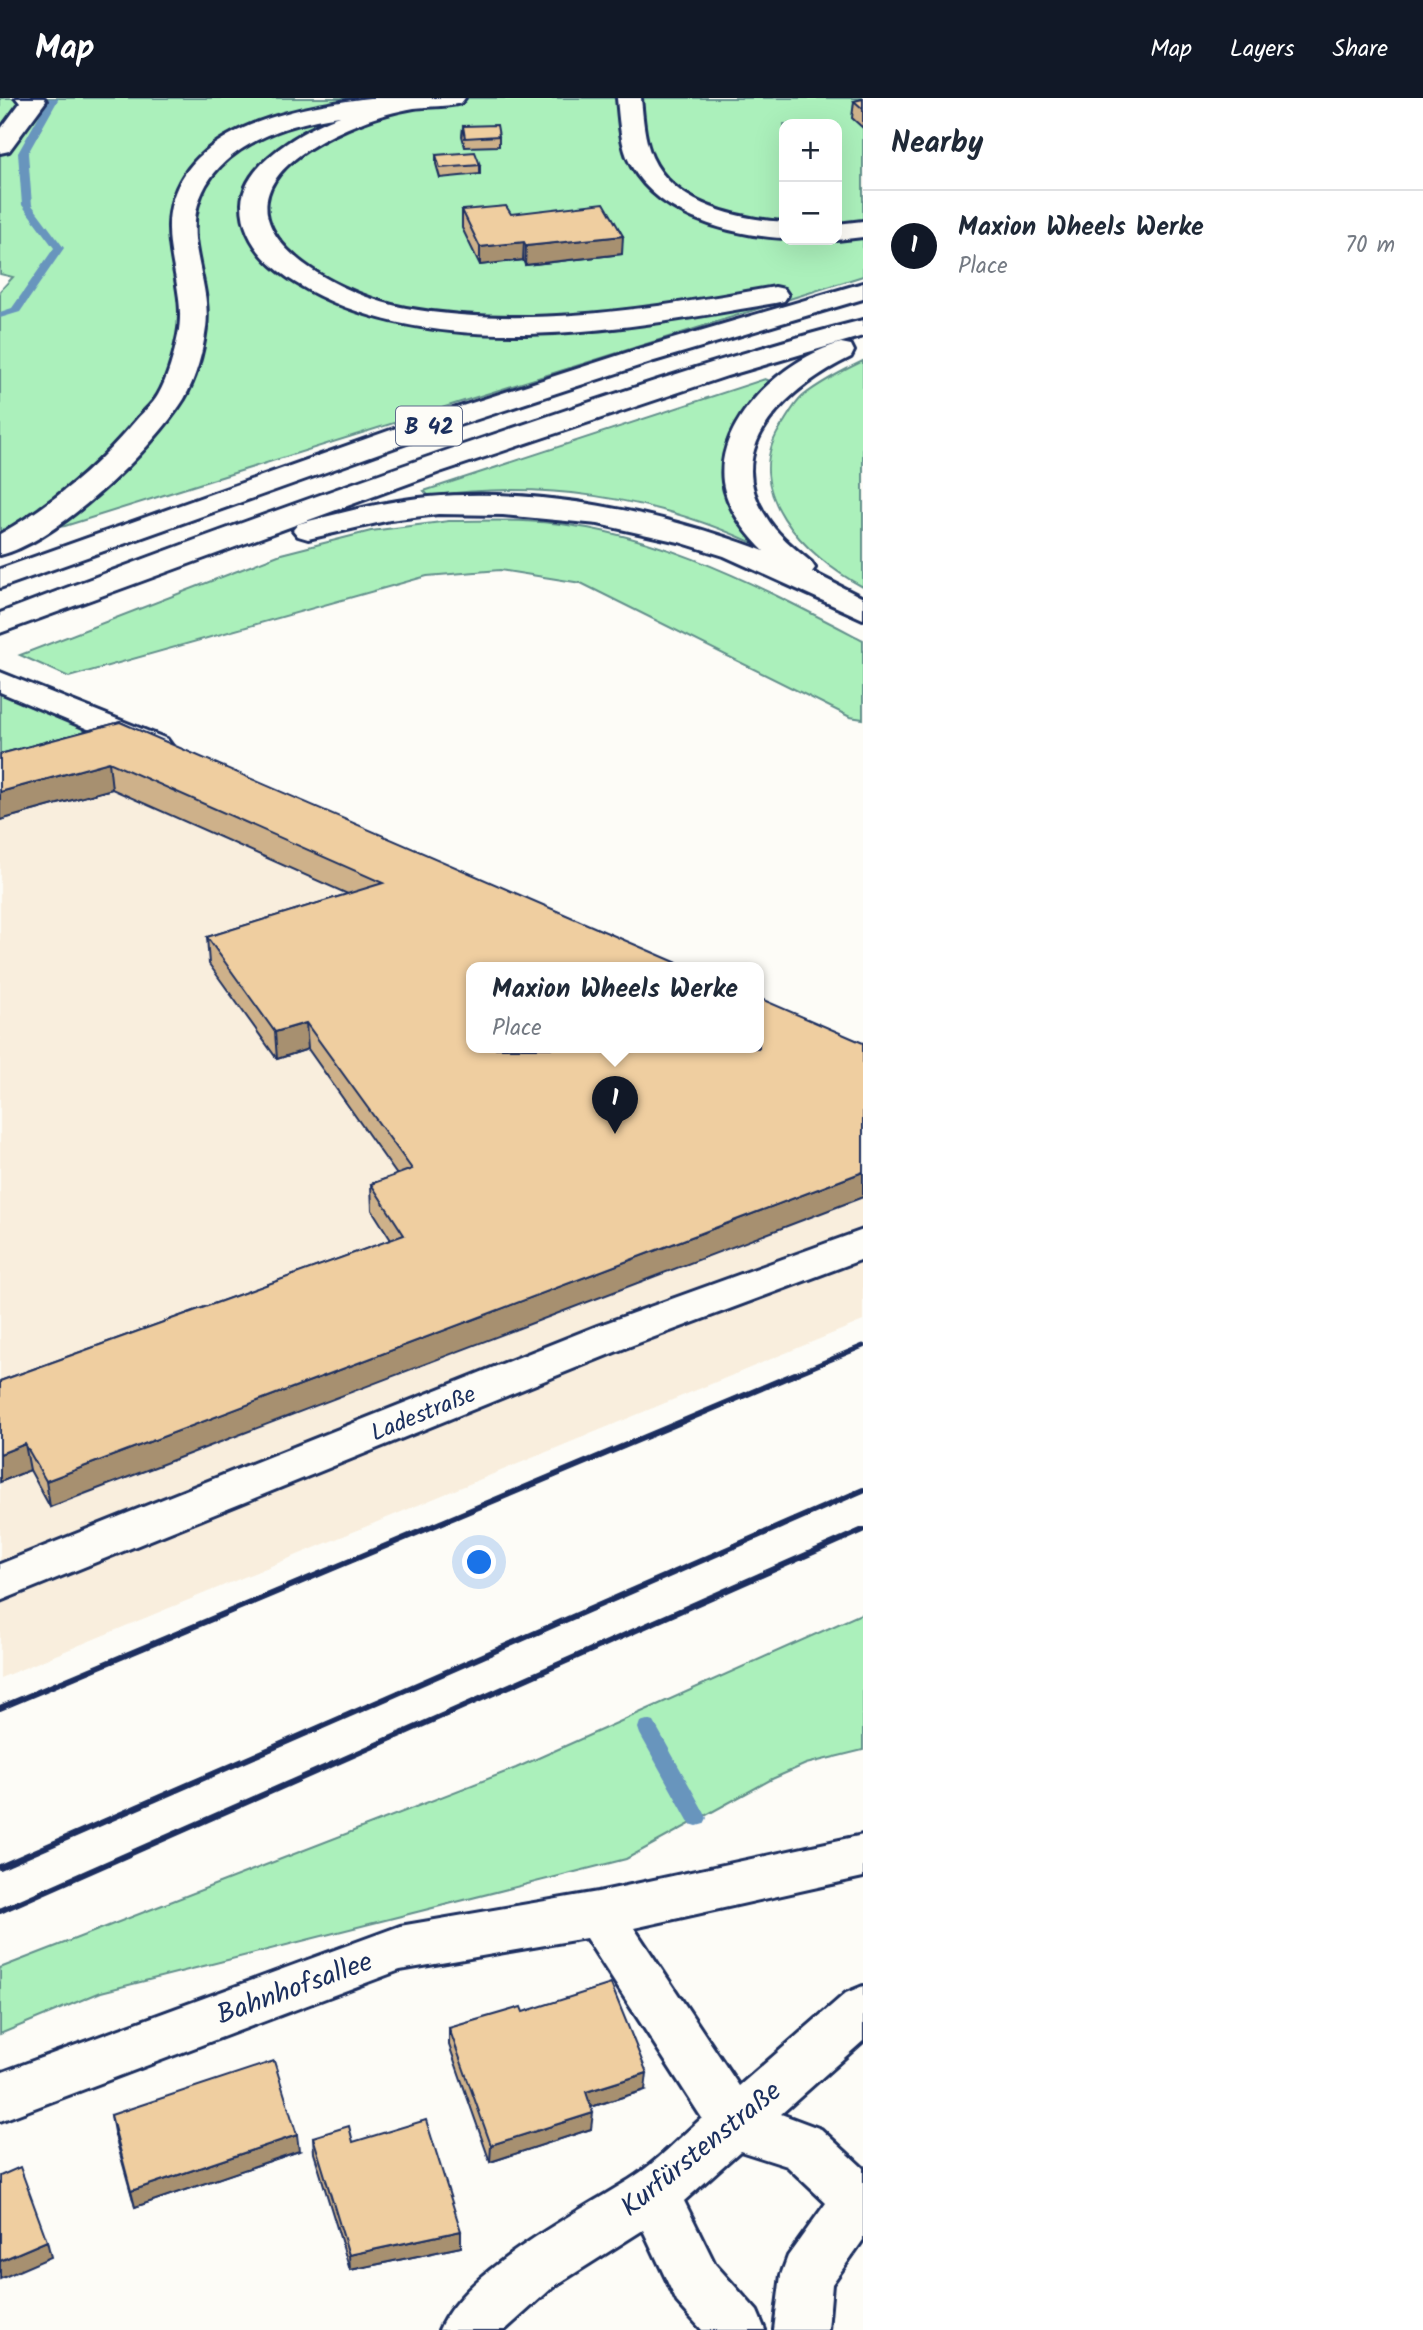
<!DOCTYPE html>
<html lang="en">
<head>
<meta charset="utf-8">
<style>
	:root { --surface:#fff; --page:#f2f2f3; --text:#1f2937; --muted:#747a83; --line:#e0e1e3; --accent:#111827 }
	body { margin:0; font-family:Kalam,sans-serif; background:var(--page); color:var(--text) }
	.controls { position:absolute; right:21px; top:21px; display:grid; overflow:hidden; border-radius:14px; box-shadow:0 7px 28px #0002 }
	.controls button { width:63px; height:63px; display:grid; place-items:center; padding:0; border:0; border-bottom:2px solid var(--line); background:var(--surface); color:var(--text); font:35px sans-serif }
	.you { position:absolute; left:480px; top:1465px; width:24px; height:24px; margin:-18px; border:5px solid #fff; border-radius:50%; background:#1a73e8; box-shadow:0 0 0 10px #1a73e833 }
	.badge { display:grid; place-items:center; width:46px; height:46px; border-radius:50%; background:var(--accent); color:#fff; font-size:23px; font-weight:700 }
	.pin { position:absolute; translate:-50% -58px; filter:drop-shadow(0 2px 4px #0008) }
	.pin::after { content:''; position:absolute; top:37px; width:24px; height:21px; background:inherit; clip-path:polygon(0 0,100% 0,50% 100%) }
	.popup { position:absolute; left:466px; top:864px; width:298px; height:91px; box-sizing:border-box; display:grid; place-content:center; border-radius:14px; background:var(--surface); filter:drop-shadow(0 2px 5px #0005); font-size:23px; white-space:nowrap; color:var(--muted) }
	.popup b { font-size:26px; color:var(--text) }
	.popup::after { content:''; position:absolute; left:50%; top:100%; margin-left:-14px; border:14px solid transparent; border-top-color:var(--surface) }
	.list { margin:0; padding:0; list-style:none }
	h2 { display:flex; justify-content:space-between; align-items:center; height:91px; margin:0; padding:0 28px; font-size:30px }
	h2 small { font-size:23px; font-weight:400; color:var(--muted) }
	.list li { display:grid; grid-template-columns:46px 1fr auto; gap:21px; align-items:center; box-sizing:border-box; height:112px; padding:0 28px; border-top:2px solid var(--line) }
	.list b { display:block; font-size:26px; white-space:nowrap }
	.list p { margin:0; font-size:23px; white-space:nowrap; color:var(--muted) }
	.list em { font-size:23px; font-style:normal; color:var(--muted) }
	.map { position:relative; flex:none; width:863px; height:2232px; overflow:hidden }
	header { display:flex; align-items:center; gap:42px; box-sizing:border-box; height:98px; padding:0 35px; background:var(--accent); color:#fff }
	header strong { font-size:33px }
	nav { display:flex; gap:38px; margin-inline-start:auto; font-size:24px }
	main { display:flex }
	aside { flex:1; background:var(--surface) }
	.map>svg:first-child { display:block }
	.built { fill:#f9eedd }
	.green { fill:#abf0bb; stroke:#63908c; stroke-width:2; fill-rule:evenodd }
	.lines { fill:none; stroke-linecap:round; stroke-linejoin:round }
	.stream { fill:#6895bd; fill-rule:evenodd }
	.minor-casing { stroke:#1b2f5e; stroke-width:6 }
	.highway-casing { stroke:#1b2f5e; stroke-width:6 }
	.minor { fill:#fdfcf7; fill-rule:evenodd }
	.highway { fill:#fdfcf7; fill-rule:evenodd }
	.rail-far1 { stroke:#1b2f5e; stroke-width:5 }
	.rail { stroke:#1b2f5e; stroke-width:6 }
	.wall { fill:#ceb18a; stroke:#1b2f5e; stroke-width:2 }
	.shaded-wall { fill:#a79070; stroke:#1b2f5e; stroke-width:2 }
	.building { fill:#efcea0; stroke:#1b2f5e; stroke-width:2 }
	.labels { text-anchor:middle; stroke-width:5; stroke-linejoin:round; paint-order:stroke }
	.shield { fill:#fdfcf7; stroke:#5f6c8c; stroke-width:2 }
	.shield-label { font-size:23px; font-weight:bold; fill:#1b2f5e }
	.street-label { font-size:24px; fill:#1b2f5e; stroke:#fdfcf7 }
	.near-street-label { font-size:28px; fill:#1b2f5e; stroke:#fdfcf7 }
</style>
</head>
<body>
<header>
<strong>Map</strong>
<nav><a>Map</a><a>Layers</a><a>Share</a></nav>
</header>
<main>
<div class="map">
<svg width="863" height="2232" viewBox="0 0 863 2232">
	<rect width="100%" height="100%" fill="#fdfcf7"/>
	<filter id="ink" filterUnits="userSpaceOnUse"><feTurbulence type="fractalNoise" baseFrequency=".0143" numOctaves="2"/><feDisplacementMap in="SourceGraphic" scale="14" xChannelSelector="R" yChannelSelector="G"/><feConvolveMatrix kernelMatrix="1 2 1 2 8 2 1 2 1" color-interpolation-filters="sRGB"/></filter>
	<g filter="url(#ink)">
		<!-- built -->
		<path class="built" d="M122,646L472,870V950H758L863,967V1223L0,1580V677Z"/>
		<!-- green -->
		<g class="green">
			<path d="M0,0H863V178L65,428L0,437V193L13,179L0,176ZM784,26H837V142H784Z"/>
			<path d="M863,263V489C806,459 736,391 784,324C789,316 795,305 803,298C821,284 842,273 863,263Z"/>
			<path d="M765,281L770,283C709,333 728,380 753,445C651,398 540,382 429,398L424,393Z"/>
			<path d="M449,423C474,423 499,422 524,423C646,427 757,487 863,542V621L850,619L581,485L500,472L427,478L69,579L20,557L281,456L371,433Z"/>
			<path d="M0,593L122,646L0,677Z"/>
			<path d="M863,1515V1652L806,1666L772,1681L626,1761L101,1894L0,1936V1870L516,1670Z"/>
		</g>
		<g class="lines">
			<!-- stream -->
			<g class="stream">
				<path d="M49,0H59L28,55L32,107L64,150L20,214L0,220V214L12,210L54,150L22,107L18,55Z"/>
				<path d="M647,1622L654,1624L704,1714L707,1720L704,1726L697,1728L690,1726L640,1636L638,1630L640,1624Z"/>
			</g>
			<!-- minor casing -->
			<g class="minor-casing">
				<g id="minor">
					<path d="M16,0H44L46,3L9,53L0,55V32L20,5Z"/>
					<path d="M617,0H641C643,20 644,41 652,59C674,107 738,121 784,124V140C728,137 652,117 627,59C620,40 619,20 617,0Z"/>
					<path d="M863,123V139L837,142V126Z"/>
					<path d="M0,574L167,641L172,648L167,655L156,658L145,655L0,594Z"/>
					<path d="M863,1132V1161L625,1250L0,1503V1466L597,1228Z"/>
					<path d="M863,1737V1779L634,1830L739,1988L846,1895L863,1888V1943L781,2016L821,2031L863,2070V2142L832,2186L828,2232H774L781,2177L788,2158L826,2105L787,2068L740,2053L684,2103L715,2166L757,2213L765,2232H702L677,2204L643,2132L553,2189L505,2232H439C465,2171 576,2116 632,2080C657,2064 679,2040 702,2020L586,1840L400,1872L0,2023V1975L400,1828L598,1794Z"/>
				</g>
			</g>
			<!-- highway casing -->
			<g class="highway-casing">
				<g id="highway">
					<path d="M370,0H465L461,5C446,9 430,8 414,10C379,16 340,31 310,50C197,122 331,196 406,210C528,232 654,210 775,189L784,191L788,197L784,203L775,205C628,231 432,268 296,185C267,167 242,142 242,106C243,65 306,30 340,18C273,27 188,59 195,141C198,170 210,200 206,230C203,253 196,280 184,301C153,351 58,443 0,457V436C53,406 98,368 137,321C144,313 153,306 158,297C168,280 174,257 178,237C186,200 168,164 169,127C172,30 295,9 370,0Z"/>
					<path d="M863,185V201L654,263L438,334L0,490V471L419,322L635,252Z"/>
					<path d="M863,222V238L727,278L440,374L0,535V515C177,448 354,383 534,323C642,287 752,250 863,222Z"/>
					<path d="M841,245L851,247L854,253L851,259C793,287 720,346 765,417C776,436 794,450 811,464L815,470L812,474L863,500V521L724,458L679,444L598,426L503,417L438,416L390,422L308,441L298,438L293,432L298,426C340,415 384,403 429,399C537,389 663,414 764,453C746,435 727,411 723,384C715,322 786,259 841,245Z"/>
				</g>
			</g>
			<!-- minor -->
			<use href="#minor" class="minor"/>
			<!-- highway -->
			<use href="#highway" class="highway"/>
			<!-- rail-far1 -->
			<path class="rail-far1" d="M791,1278L863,1248"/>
			<!-- rail -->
			<g class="rail">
				<path d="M0,1610L795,1276"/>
				<path d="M0,1769L863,1392"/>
				<path d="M0,1813L863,1432"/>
			</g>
		</g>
		<!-- wall -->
		<g class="wall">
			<path d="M863,1V30L852,20L854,3Z"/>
			<path d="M463,28L499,38V48L465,49L462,38Z"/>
			<path d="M436,57L480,67V76L440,80L436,66Z"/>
			<path d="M462,112L511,116L622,156L525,167L523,162L480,167L462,130Z"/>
			<path d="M120,624L759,950L50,1409L30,1372L0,1384V1283L391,1142L372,1112L371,1086L397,1077L308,951L277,961L209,866L207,839L348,796L112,691L0,722V656Z"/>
			<path d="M449,1930L645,1992L591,2009V2031L490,2064L449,1947Z"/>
			<path d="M111,2017L299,2053L135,2109L114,2034Z"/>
			<path d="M313,2039L353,2044L461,2133V2149L350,2172L314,2055Z"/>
		</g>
		<!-- shaded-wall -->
		<g class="shaded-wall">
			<path d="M623,138L622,156L525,167L526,148Z"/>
			<path d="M524,144L523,162L480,167V149Z"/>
			<path d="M109,664L112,691L0,722V694Z"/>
			<path d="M306,925L308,951L277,961L275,934Z"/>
			<path d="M863,1074V1099L50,1409L46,1383Z"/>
			<path d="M25,1346L30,1372L0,1384V1356Z"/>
			<path d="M647,1975L645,1992L584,2011L586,1994Z"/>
			<path d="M593,2015L591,2031L490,2064L491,2047Z"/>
			<path d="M297,2037L299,2053L135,2109L131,2093Z"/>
			<path d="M461,2133V2149L350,2172L349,2157Z"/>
			<path d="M47,2143L51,2159L0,2181V2163Z"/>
		</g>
		<!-- building -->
		<g class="building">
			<path d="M863,1V11L854,3Z"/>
			<path d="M497,27L499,38L465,40L463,28Z"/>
			<path d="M475,54L480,67L440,70L436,57Z"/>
			<path d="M604,105L623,138L526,148L524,144L480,149L462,112L506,108L511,116Z"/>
			<path d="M120,624L689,870H472V950H759V900L863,945V1074L46,1383L25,1346L0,1356V1283L404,1137L371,1086L412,1071L306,925L275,934L207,839L383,785L109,664L0,694V656Z"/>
			<path d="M611,1886L647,1975L586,1994L593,2015L491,2047L449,1930L521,1909L523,1914Z"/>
			<path d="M274,1963L297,2037L131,2093L111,2017Z"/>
			<path d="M426,2022L461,2133L349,2157L313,2039L349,2028L353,2044Z"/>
			<path d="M20,2069L47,2143L0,2163V2078Z"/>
		</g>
	</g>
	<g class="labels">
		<!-- shield labels -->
		<rect class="shield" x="396" y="308.5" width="66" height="39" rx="5"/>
		<g class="shield-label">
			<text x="429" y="336">B 42</text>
		</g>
		<!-- street labels -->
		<g class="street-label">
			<text transform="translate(423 1315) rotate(-22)" y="8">Ladestraße</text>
		</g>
		<!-- near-street labels -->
		<g class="near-street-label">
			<text transform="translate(294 1889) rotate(-20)" y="10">Bahnhofsallee</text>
			<text transform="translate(700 2050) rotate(-39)" y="10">Kurfürstenstraße</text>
		</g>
	</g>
</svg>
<div class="controls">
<button>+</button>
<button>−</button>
</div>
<div class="you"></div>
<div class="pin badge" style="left:615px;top:1036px">1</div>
<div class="popup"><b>Maxion Wheels Werke</b>Place</div>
</div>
<aside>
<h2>Nearby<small></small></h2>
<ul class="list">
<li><span class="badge">1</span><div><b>Maxion Wheels Werke</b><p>Place</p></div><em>70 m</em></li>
</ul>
</aside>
</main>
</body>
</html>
